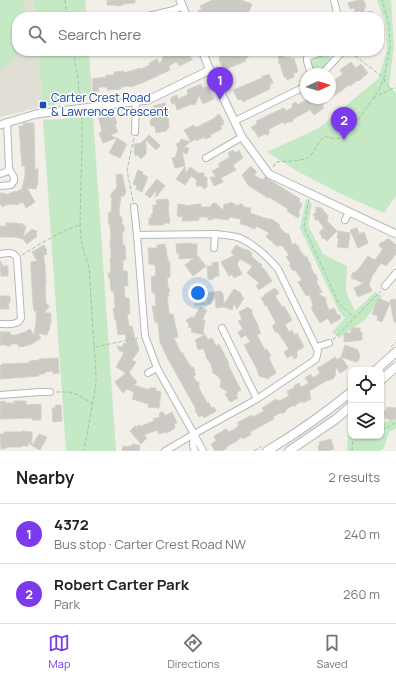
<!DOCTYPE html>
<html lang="en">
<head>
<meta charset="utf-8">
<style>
	:root { --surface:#fff; --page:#f2f2f2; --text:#222; --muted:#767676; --line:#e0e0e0; --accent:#7c3aed }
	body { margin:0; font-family:Manrope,sans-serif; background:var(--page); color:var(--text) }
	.controls { position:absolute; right:12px; bottom:12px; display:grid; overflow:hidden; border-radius:8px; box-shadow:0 1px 3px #0004 }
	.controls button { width:36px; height:36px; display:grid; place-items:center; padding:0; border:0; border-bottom:1px solid var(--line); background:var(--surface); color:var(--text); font:20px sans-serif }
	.compass { position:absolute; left:300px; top:68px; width:36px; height:36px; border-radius:50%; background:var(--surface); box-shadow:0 1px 3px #0004; rotate:86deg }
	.you { position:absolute; left:198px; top:293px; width:14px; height:14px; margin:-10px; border:3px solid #fff; border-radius:50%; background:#1a73e8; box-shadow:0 0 0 6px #1a73e833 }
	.badge { display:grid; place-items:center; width:26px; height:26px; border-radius:50%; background:var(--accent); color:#fff; font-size:13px; font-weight:700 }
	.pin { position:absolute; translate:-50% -33px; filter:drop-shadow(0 1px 2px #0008) }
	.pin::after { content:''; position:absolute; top:21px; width:14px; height:12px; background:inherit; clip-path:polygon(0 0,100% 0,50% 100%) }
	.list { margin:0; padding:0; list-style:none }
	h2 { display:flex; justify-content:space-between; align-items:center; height:52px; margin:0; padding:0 16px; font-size:17px }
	h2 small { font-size:13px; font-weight:400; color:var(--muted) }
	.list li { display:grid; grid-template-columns:26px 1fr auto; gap:12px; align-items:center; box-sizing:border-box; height:60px; padding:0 16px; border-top:1px solid var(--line) }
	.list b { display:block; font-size:15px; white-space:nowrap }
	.list p { margin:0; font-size:13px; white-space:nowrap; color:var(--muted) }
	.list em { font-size:13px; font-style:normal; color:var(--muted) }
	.icon { flex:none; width:22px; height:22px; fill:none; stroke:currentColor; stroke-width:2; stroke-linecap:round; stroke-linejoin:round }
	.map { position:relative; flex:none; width:396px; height:451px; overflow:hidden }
	.search { position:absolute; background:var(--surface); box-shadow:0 1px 3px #0004; left:12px; right:12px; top:12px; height:44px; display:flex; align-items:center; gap:10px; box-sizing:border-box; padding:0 14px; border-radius:16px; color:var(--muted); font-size:15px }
	.sheet { height:172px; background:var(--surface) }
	nav { display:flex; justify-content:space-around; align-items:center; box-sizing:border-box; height:56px; border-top:1px solid var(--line); background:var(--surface); font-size:11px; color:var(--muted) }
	nav a { display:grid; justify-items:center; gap:2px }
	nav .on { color:var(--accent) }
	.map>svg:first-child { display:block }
	.education { fill:#e1ded6 }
	.green { fill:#c5e8c5 }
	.building { fill:#cccac5; stroke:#d6d1c6 }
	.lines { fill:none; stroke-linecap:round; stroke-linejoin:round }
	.minor-casing { stroke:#b5b8bc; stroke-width:8 }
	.tertiary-casing { stroke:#b5b8bc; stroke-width:9 }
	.secondary-casing { stroke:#b6babf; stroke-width:10 }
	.path { stroke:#9cc7a9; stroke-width:1; stroke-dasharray:4 2; stroke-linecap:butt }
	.minor { stroke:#fff; stroke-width:6 }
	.tertiary { stroke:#fff; stroke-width:7 }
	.secondary { stroke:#fff; stroke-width:8 }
	.transit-dot { fill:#1a4fb4; stroke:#fff; stroke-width:1.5 }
	.labels { text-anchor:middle; stroke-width:3; stroke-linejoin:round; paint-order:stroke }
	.transit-label { font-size:12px; fill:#164399; stroke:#fff; text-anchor:start }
</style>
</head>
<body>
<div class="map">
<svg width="396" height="451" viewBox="0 0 396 451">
	<rect width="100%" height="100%" fill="#f1efe8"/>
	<!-- education -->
	<path class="education" d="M0,0H34L36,17H17V51H38L42,107L0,117Z"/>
	<!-- green -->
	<g class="green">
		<path d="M0,0H24L27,17H17V51H19C16,59 7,66 0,70Z"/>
		<path d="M34,0H85L87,17H36Z"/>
		<path d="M377,0H391L394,47L389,85L396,93V196L384,213L341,194L297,171L267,152L319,128L379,78L387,49L385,23Z"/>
		<path d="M38,51H89L92,97L42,107Z"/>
		<path d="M325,55L329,56L331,59L330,61L319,72L314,71C312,67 309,63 313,59Z"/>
		<path d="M93,117L116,451H66L43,120Z"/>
		<path d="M306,199L312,204L308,225L323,254L347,266L346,292L355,311L375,292L382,296L365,320L339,338L332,332L345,318L339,311L300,228Z"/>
		<path d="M396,417V428L389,432L384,448L380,451H347L349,421L351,419V436H381V424Z"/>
	</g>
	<!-- building -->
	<g class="building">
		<path d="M107,0H135V3L123,4V5L116,6V5H107Z"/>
		<path d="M212,0H241L252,4L248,14H243L242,16L236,13L219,12L221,16L218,17H201L198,11L202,9L200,6Z"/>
		<path d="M358,0H363L366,5L363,13L372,11L373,16H371V17H361L360,11L355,12L354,8L350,9L348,3Z"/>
		<path d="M176,51H197V52L191,55H192L190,56L192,60L179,66L178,63H177L176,62L169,66L170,70L142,83L130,87L129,86L121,87V89L107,90V87H98L99,91L93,92L92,79L106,77V75H114V72L124,71V73L131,71L140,68L141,69L150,65L149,63L157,59L160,64L164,55L167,56Z"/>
		<path d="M225,51H256L245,59L246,61L224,70L219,60L220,59L219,57L222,56L221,53Z"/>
		<path d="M286,54L283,58L290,57V59L294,58L298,72L294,73V77L287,80L286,77H284L280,64L278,63L279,61L278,56Z"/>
		<path d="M351,62L356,68L361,64L368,73L359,81L358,80L350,86L349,85L322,105L324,108L314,115L310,110L295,118L293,120L292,122H288L284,124L283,122L269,129V133L268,135L265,134L258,137L255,131H254L251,127L257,124L256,122L258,120L284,108L286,111L293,107L292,104L296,102L297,105L310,98H330V83L343,74L340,70Z"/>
		<path d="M269,74L273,83L270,84L271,86L269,87L270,89L243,102L241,99L238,100L233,90L262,78V76H264Z"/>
		<path d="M201,84L203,88L208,87L214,99L203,104L199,95L195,105L192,104L177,110L175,103L172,104L170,99L172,98V97L177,95L178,99L187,95V94L188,93L187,90Z"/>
		<path d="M165,103L168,113L169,128L166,131L156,133L155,126H151L150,120L152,119L150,112L154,111L153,106Z"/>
		<path d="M108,114L110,118L115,117L117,124L115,125L118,132L110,135L116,138L103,143L99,133L102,131L98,116Z"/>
		<path d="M219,114L223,120L224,124L220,126L222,129L210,135L211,137L205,139L204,137L196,141L195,139L191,142L184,130L194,125L195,127H197L215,118V117Z"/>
		<path d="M23,123H34L35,169H38V182L36,189L27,188L35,202L26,208L23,202L16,205V204L5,205L3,207L0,204V193H5V195L16,191V192L22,189L25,176V166H22L19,126H23Z"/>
		<path d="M149,135L160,145V146L156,150L146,140V154L141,159L137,155L135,156L134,144L141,143Z"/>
		<path d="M117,138L127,144L120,158L109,153Z"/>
		<path d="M181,139L190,142L184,147L189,148L187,154L182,152L185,166L175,168L172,158L176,157V155L178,148L176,144L180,142Z"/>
		<path d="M233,150L235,153L239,150L243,158L233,165L236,170L221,178L223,182L214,186L210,177H216L212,171L220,167L218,164L230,157L228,153Z"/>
		<path d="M251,166L257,172L254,175L263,180L265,177L300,199L299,201L302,205L298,213L300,214L298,218L287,211L288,209L269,197L268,198L249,186L246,183L247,182L243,178H244L242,175Z"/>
		<path d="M185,167L186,173L190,167L198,173H204V177H207V187L204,189L202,186H196L197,180L191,176L185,185L176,179Z"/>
		<path d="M138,170L143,172L142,174L148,177L142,192L136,189L137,186L133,184Z"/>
		<path d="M122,174L126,192L124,196H121L119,210L120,217H122V225H124V232H122L123,245H125L126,260H123V271H127L128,286H124L125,298H129L130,314H127L129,326H132L135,339H136L139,350L132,360L136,362L129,373L137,382L134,385L149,390V388H156V391L161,392L159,408L148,407L149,404L132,399L134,392L127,389L123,393L115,382L126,373L116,367L124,353L119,350L117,346L122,347L124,343H127L125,334L118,335L116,320H115L113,308H115L114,293H113V291H111L110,279L109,278L108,273H111L110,259L111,258V248L110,246V240H111L110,224L109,225L108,217L109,216L108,213L111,212L112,198L110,196L117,187L116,175Z"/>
		<path d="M157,179L165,186L156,197V190L150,198L145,194Z"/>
		<path d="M168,199L169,204L168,207L170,223H164V225H149V218H152L151,214H153V205H157L156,200Z"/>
		<path d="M230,202L233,203L237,206L240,204H242L244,207L251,208L250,213L268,219H271L279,224L280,228L285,233L289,234L292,245L295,243L297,246H299V249L303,255L307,257L309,262L311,264V268L314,273L316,275L318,280L316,281L322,292L318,294L326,298V303L329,310L334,308L337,314L341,316L340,319L331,324L328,318L320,323L311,308L313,307L312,305H313L310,296L308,295L306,296L298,282L302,280L295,270L293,271L289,265L291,264L286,257L289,255L282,245L281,246L279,245L278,247L272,242H273L266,237L269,233L264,230L256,226L255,229L249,227V226L240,224L241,219L230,217L229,218L228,220L214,218V219L208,220V217H199V220L188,221H182L183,217L177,216L178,204L190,206V205L201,204V207H210L213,203H215L217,204L223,210L224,204H228Z"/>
		<path d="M316,207L322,208V209L327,215H328L327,221L337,231L327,241L325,239L322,238L321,235L319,232L324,228L318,220H315V217L313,214L316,213Z"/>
		<path d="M6,223H15L20,224L22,223L23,225L26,226L23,237L32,229L33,230L37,231L36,234L37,236L27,244L23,239L16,237H0V226H6Z"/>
		<path d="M357,228L359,234L364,232L368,243L358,248L350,230Z"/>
		<path d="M338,231L350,233L348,248L337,247L339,239L337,238Z"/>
		<path d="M387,239H389L396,245V254L386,266L381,263L372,276L369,285L372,291L358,297L354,288L364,283L351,278L353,272L355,273L357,270H358L368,256L375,260L383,249L379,246V244L382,242H384Z"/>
		<path d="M191,243L192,244H197V255L206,266L193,276L185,265L194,258L179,259V253L177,254L176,244Z"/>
		<path d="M165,244V247H166L167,257H168V261H169L170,265V277L167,278L168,287L170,290L168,294L169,296H167L169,313H170L171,315L173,314L178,337L174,338L181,353L182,352L190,366V365L192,368L193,367L195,371L194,372L196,375L193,376L196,381L199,382V388L207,403L208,402L212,408L214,407L216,411L204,418L202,415L199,417L195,410L196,409L167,357L160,342L158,324L157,322H155L152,306H156L155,294L154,292L152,293L151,277L155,276V274H156L155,265L149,264L148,248H157V245Z"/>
		<path d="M44,245L47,251L46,252L47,254L44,255V261L45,264V266L46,285H45L46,304H47L48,305L49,307L44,313H51V322L49,328L50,330L48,331L47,335L38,333L41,338L32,344L22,347V346L19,347L18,344H12L8,347L6,345H0V332H10V335H16L25,332L30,329L34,335L36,323V311H34L33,304L31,269V262L37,261L32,252Z"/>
		<path d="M236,245L245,250L246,249L252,253L251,256L262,265L261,266L265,270L272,281L259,290L256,286L259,283L247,273L252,267H251L252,266L240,259L237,264L242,274L234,278L232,274L229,276L221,262L235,255L231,253Z"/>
		<path d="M0,261L4,267L7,265V267H8V276H1Z"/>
		<path d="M218,262L219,276H216L212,280L208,279L207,266H212V263Z"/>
		<path d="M275,288L279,293L275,296L282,307L284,306L292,320L285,325L289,332L292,330L294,335L297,333L304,347L297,351V357L294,359L292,355L287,358L284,352L289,349L279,334L277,332L276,333L273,328V325L276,323L267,306L264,305V303L261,298L265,296L264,295Z"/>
		<path d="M234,289L241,293L242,297L244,298L237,309L234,304L232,310L224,307L216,308L215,297L211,304L195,306L194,301L196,298H197L207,303L206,293L221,291V293L222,292L223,294L224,304Z"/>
		<path d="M0,296H10V303H8L9,309H0Z"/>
		<path d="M378,298L390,303L382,322L377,320L378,316L372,314Z"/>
		<path d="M396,299V322H394L390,300Z"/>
		<path d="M200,307L207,310L202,320H205L203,332L205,335L191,332L192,328L188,327L189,324L187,322L186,320L190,318V317L194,318Z"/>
		<path d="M248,307L249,308L252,310V314L259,327L258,328L261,333L257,335L265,350L267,349L271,356L269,358L276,373L267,379L265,377L263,378L262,376L260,377L257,371H258L244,345L250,342L246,335L241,338L238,332L243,329L238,321L242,320L239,312Z"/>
		<path d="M351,328H360V331L362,333V340L344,342V333H351Z"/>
		<path d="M205,335L208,340L212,338L216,346L219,344L229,364L228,365L241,390L237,392L238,394L236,395L238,398L230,402L225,394L228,392L220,387L221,381L218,376L212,372L213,370L211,366H212L206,357V355L203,348L199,350L197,348V344L195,340Z"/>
		<path d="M345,345L358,350V351L360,356L358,361L356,362L341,357Z"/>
		<path d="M335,357L337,360L341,357L348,367L347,368V369L340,373L336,367L335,376L333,379L326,381L309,391L311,399L303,403L302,401L297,404L295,406H292L287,409L284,413H280L273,417L274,419L250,432L251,434L247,437L242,439L241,437L236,442H235L226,447L227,448L222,451H215L211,444L216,441L214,436L226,429L229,432L238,427L237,426L239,425L237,423L252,415L253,417L264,411L262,408L270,403L276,399L277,401L279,400V401L289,396L287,391L294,388V386L299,383L301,387L309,383L305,378L311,374L313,378L320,373L317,368L323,365Z"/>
		<path d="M58,358L59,373L53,374V371L45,372L44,374H39V376L0,379V366L2,364L29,363V361L39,360V359Z"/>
		<path d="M5,401V403H14V401H26V405L41,404V420H32V418L0,419V402Z"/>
		<path d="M55,405H61L62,421L53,422L52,408H56Z"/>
		<path d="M387,407L389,408V407L396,408V419H393V420L385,418V416L384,412L386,410Z"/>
		<path d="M161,412H163L165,416L172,412L177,423L174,424L175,428L167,433L166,432L159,434L157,430L144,435L147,438L141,444L130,431L135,426L137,427L139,425L141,426L154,421L153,419L160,417L159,414Z"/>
		<path d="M22,431L32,432V445L28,443V446H21V447H7V448L1,449L0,434H4V432H22Z"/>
		<path d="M39,434L47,437L40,450L32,446Z"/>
		<path d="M331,439L334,449L327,451H319L318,446L320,445L319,442Z"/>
		<path d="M132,444L140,445L139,451H122L123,446L128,447V446H132Z"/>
	</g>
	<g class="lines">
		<!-- minor casing -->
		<g class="minor-casing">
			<g id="minor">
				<path d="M334,0L338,17"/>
				<path d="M144,17L174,10L182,6"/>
				<path d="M311,74L307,61V58L310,56L326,51"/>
				<path d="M322,74L343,51"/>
				<path d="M235,121L306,86"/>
				<path d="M135,132L136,102"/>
				<path d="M206,158L242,137"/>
				<path d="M0,174L6,172L9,169"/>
				<path d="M0,186L11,185L14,181V177L9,169L7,122"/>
				<path d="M134,207L137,235"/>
				<path d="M345,220L349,212"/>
				<path d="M215,234C223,235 233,235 240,238C256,245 267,256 278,269L318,351L316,359L312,362L257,399L194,434L157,368L145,336L137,235Z"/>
				<path d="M214,248L215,234"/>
				<path d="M0,254C8,253 13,251 17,258L21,318C18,326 7,324 0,324"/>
				<path d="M385,286L396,273"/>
				<path d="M222,328L257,399"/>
				<path d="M317,347L329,343"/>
				<path d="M148,373L157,368"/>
				<path d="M0,395L40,392H50"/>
				<path d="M194,434L203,451"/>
				<path d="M194,434L193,446L195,451"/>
				<path d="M165,451L194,434"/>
			</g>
		</g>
		<!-- tertiary casing -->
		<g class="tertiary-casing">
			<g id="tertiary">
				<path d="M180,0L187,17"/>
				<path d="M202,51L210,70L242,137L269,174L396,234"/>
				<path d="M0,125L36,114L148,100L210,70"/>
			</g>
		</g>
		<!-- secondary casing -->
		<g class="secondary-casing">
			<g id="secondary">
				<path d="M376,370L396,352"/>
				<path d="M381,380L396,367"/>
				<path d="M267,451C297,433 324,414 351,392"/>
				<path d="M289,451L336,419L351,406"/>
			</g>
		</g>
		<!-- path -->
		<g class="path">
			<path d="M65,0L67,17"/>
			<path d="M73,51L78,78L80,102"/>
			<path d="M350,52L384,78L390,46L389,24L382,0"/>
			<path d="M384,79L386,84L391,89"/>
			<path d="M373,98L391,89L396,88"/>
			<path d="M82,115V143L80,225C81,242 83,251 89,267L96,375V384L84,451"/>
			<path d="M273,167L276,162L294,161L306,159L311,155L319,142L325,136C335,140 338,140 348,134L379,90L384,78"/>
			<path d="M309,199L304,227L339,304L354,317"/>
			<path d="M133,201L127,170L134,137"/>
			<path d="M22,255C40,244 59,232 79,225"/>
			<path d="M333,340L381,291"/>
			<path d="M95,347L138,338"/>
			<path d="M391,347L396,342"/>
			<path d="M366,370L370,366"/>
			<path d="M348,386L351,383"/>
			<path d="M56,392H69L76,394L92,403"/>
			<path d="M381,428H387L396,422"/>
			<path d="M254,451L262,446"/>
			<path d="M352,451L353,439L357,436"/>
		</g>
		<!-- minor -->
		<use href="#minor" class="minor"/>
		<!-- tertiary -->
		<use href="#tertiary" class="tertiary"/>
		<!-- secondary -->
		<use href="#secondary" class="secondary"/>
	</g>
	<!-- markers -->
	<rect class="transit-dot" x="39" y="101" width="8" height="8" rx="2"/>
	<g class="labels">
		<!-- transit labels -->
		<g class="transit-label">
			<text x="51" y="102">Carter Crest Road<tspan x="51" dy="14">&amp; Lawrence Crescent</tspan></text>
		</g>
	</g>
</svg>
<div class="controls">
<button><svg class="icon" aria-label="locate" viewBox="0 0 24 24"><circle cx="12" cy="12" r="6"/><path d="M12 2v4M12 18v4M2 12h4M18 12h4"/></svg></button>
<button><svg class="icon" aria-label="layers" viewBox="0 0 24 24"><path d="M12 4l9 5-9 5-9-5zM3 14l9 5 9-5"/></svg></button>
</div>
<svg class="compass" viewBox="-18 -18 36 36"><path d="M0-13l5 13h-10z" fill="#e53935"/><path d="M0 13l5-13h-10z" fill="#767676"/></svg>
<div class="you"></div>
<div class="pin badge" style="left:220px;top:100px">1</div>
<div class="pin badge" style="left:344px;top:140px">2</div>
<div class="search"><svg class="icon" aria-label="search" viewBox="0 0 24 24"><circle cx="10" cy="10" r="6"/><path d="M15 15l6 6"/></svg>Search here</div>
</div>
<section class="sheet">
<h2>Nearby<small>2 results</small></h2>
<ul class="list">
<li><span class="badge">1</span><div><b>4372</b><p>Bus stop · Carter Crest Road NW</p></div><em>240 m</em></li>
<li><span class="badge">2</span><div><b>Robert Carter Park</b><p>Park</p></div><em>260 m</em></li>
</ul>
</section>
<nav>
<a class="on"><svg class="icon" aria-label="map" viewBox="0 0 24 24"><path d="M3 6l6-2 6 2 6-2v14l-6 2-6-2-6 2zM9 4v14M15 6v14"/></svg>Map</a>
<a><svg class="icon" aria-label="directions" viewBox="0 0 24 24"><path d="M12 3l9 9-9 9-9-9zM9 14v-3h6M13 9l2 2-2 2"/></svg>Directions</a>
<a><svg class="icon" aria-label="saved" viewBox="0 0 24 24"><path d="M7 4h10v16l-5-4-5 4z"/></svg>Saved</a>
</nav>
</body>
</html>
